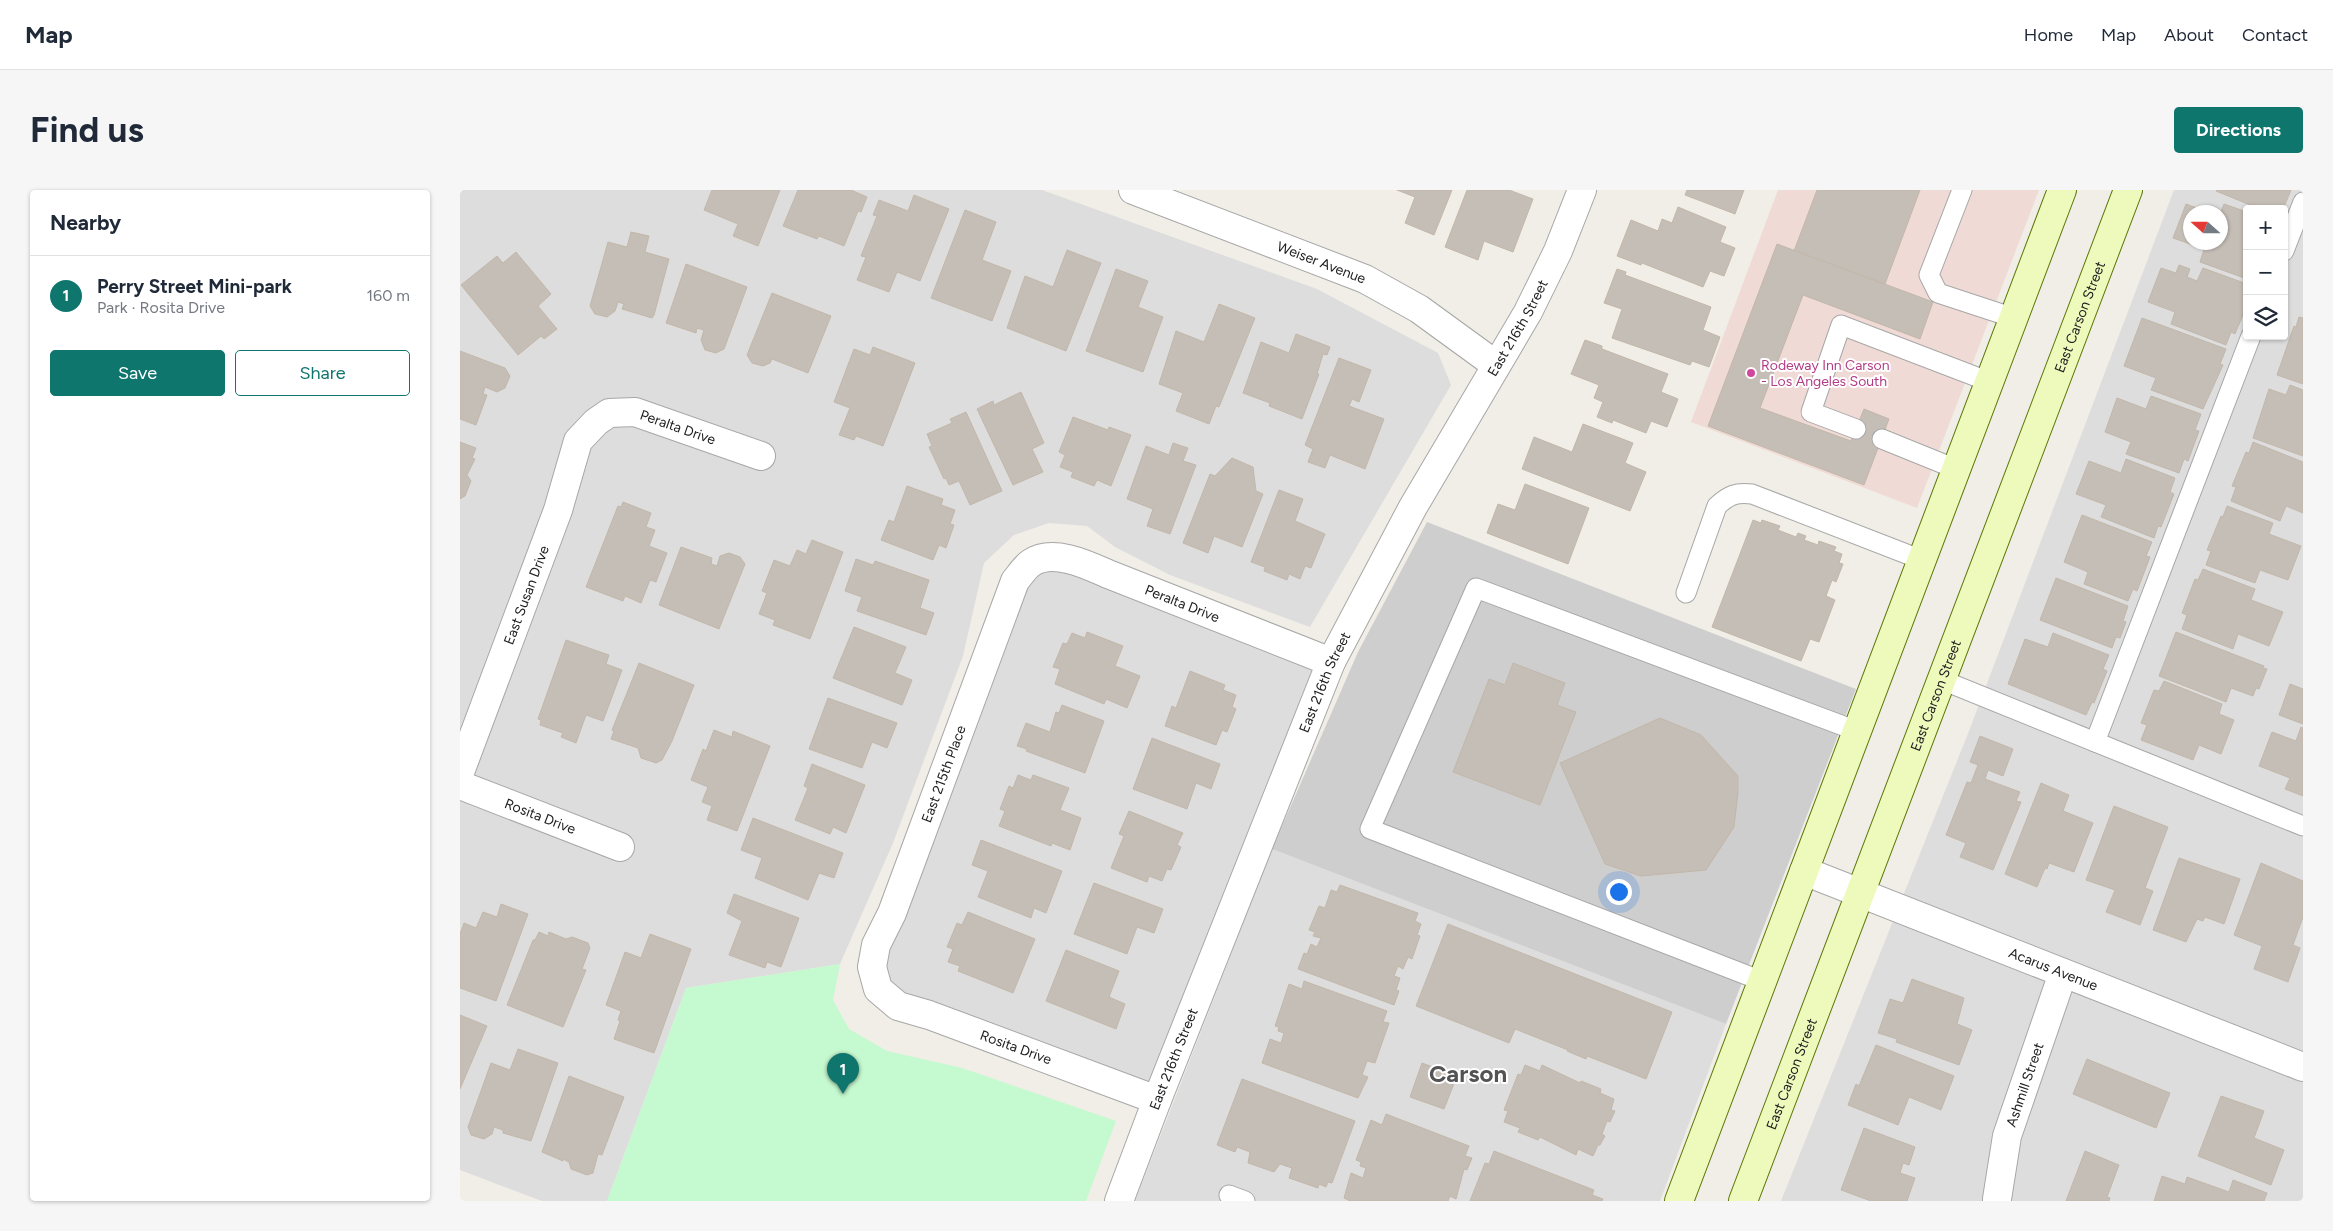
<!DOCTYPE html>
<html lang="en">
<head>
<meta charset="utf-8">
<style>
	:root { --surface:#fff; --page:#f6f6f7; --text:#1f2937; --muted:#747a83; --line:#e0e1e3; --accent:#0f766e }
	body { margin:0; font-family:Figtree,sans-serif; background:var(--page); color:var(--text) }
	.controls { position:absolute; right:15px; top:15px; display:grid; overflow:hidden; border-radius:5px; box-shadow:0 1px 4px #0004 }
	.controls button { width:45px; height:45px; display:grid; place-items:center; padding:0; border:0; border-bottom:1px solid var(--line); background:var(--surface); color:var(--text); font:25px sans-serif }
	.compass { position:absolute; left:1723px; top:15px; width:45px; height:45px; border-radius:50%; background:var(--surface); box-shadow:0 1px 4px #0004; rotate:291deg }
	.you { position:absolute; left:1158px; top:701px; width:18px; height:18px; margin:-12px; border:4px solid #fff; border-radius:50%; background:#1a73e8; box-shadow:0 0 0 8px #1a73e833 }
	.badge { display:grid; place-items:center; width:32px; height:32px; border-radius:50%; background:var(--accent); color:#fff; font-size:16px; font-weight:700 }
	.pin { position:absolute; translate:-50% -41px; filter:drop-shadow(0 1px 2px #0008) }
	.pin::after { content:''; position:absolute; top:26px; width:18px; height:15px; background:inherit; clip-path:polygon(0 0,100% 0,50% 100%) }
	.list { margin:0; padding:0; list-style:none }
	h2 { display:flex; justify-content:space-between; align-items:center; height:65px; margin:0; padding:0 20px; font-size:21px }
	h2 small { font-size:16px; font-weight:400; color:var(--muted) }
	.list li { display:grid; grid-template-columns:32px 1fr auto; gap:15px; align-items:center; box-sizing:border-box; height:80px; padding:0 20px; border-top:1px solid var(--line) }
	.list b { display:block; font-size:19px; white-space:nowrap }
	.list p { margin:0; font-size:16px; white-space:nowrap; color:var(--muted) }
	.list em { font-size:16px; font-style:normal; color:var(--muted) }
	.actions { display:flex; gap:10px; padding:15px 20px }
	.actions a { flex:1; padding:11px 0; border:1px solid var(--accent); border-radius:5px; text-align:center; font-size:18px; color:var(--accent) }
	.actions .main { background:var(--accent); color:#fff }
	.icon { flex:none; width:28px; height:28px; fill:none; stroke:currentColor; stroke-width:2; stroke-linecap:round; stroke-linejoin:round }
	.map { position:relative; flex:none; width:1843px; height:1011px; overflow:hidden; border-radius:5px }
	header { display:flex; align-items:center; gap:30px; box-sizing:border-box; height:70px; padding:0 25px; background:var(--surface); border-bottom:1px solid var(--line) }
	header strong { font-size:24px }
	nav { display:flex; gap:28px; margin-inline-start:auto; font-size:18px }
	.intro { display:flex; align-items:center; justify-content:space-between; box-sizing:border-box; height:120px; padding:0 30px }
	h1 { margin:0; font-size:35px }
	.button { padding:12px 22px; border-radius:5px; background:var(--accent); color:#fff; font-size:18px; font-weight:700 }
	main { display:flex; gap:30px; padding:0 30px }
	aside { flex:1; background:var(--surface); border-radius:5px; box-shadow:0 1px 4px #0004 }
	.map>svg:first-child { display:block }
	.residential { fill:#dedddd; fill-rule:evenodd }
	.commercial { fill:#f0dad6 }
	.religious { fill:#cecece }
	.park { fill:#c5f9cf }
	.building { fill:#c5beb6; stroke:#c2b7a9 }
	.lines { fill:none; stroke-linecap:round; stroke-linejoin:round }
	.service-casing { stroke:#a7a7a7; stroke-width:21 }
	.minor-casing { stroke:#a7a7a7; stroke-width:30 }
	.secondary-casing { stroke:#5c7707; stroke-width:30 }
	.service { stroke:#fff; stroke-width:19 }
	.minor { stroke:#fff; stroke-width:28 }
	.secondary { stroke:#eef9bc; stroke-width:28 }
	.hotel-dot { fill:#d1479c; stroke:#fff; stroke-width:2 }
	.labels { text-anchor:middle; stroke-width:4; stroke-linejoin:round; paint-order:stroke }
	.street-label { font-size:14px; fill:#202020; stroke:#fff }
	.hotel-label { font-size:14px; fill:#b23c85; stroke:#fff; text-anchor:start }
	.town-label { font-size:24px; font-weight:bold; fill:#535353; stroke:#fff }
</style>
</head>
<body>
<header>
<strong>Map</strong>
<nav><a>Home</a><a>Map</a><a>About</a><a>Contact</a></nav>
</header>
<div class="intro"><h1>Find us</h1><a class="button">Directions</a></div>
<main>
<aside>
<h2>Nearby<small></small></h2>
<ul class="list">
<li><span class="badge">1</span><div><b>Perry Street Mini-park</b><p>Park · Rosita Drive</p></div><em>160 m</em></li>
</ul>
<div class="actions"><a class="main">Save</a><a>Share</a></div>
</aside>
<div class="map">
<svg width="1843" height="1011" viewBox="0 0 1843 1011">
	<rect width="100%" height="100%" fill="#f0eee6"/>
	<!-- residential -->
	<g class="residential">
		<path d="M0,0H582L857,99L978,163L991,195L850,437L710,385L655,357L627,336L589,333L554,345L524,373L503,466L433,653L380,774L226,798L147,1011H82L0,980Z"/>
		<path d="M1714,0H1843V1011H1321L1509,541ZM1787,19H1824V146H1787ZM1730,22H1760V52H1730Z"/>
		<path d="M596,371L865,474L693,905L422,797L419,756L559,392Z"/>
		<path d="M812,659L1266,834L1200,1011H675Z"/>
	</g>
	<!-- commercial -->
	<path class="commercial" d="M1318,0H1579L1457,318L1231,232Z"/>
	<!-- religious -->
	<path class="religious" d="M967,332L1396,499L1266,834L812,659L898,462Z"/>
	<!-- park -->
	<path class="park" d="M380,774L373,810L389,839L427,861L502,878L656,931L626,1011H147L226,798Z"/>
	<!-- building -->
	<g class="building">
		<path d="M252,0H320L298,56L273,46L278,34L244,20Z"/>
		<path d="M338,0H391L407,7L401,22L398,21L384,56L359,46L357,49L323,36Z"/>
		<path d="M937,0H992L974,45L945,33L955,7Z"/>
		<path d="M1007,0H1049L1073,9L1053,62L1024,51L1018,70L985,57Z"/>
		<path d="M1227,0H1284L1275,24L1225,5Z"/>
		<path d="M1357,0H1460L1425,94L1334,61Z"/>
		<path d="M1757,0H1831L1824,17L1821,16L1820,19H1800L1756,1Z"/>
		<path d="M454,5L489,19L460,91L437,82L429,102L397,90L406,67L401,66L417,26L413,25L419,10L448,21Z"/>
		<path d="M1726,14L1748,22H1730V52H1760V24L1764,14L1787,22V89L1740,72L1744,59L1713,48Z"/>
		<path d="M1218,17L1266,37L1260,52L1275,58L1264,86L1250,81L1243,97L1182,73L1181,75L1157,66L1171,30L1198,41L1202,29L1212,33Z"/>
		<path d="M505,20L536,32L522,70L551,81L532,131L471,108Z"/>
		<path d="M171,42L189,46L185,62L209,69L194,125L192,128L162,119L164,114L158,112L155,121L147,127L135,124L130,116L148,52L167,57Z"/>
		<path d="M1317,54L1473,112L1460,149L1343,105L1300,218L1391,251L1404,219L1429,229L1404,295L1248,236Z"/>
		<path d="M607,60L641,73L606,161L547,138L565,86L593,97Z"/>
		<path d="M56,62L91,104L78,116L97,139L84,149L81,146L58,165L1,95L37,66L43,73Z"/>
		<path d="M226,74L287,97L264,159L256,163L245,160L241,150L244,140L237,138L236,143L206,133Z"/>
		<path d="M1719,75L1730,79L1727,87L1737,91L1743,78L1787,94L1784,110L1787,111V115L1775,144L1771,142L1766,155L1711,134L1715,122L1688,112L1701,78L1716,83Z"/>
		<path d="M656,79L688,91L678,117L703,127L683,182L626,161Z"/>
		<path d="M1157,79L1166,82L1165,85L1251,117L1243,140L1260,147L1249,177L1232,171L1230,175L1152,148L1162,119L1144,113Z"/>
		<path d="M312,103L371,126L348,183L312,169L310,173L303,176L292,173L287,165Z"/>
		<path d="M759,114L795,128L759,217L756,216L749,234L716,221L723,203L699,194L716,141L744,152Z"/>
		<path d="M1839,127L1843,128V194L1817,185L1834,136L1836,137Z"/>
		<path d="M1682,128L1766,159L1760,174L1763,175L1743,219L1691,200L1696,188L1664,176Z"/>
		<path d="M836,144L870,157L867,165L863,164L857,184H859L842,229L809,216L810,213L783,203L801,152L829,163Z"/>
		<path d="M1125,150L1142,156V159L1208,184L1201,202L1218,209L1207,237L1191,231L1186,243L1153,230L1152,233L1137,227L1143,212L1134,208L1139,195L1111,184Z"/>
		<path d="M413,157L455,173L423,256L396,246L394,250L379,245L390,218L374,212L394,159L410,165Z"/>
		<path d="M0,161L45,178L50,186L45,198L37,202L25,197L23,204L27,205L16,235L0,229Z"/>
		<path d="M879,168L911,180L899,212L892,209L889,216L924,229L905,279L870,265L865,278L848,272L853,259L845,255Z"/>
		<path d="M1830,195L1843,200V266L1793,248L1809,199L1826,205Z"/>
		<path d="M561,202L584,253L572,259L583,282L553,295L517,219L533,211L534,215Z"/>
		<path d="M1691,206L1741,224L1735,240L1739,241L1728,271L1724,269L1719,283L1666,264L1671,252L1645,242L1657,208L1686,219Z"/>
		<path d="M506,222L542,301L510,315L499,291L489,295L486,288L484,289L469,257L472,256L467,244L492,233L490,229Z"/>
		<path d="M613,227L648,240L649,237L671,245L651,296L637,290L634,296L611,287L613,282L600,277L605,265L599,262Z"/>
		<path d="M1123,234L1173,253L1165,273L1186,282L1170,321L1062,279L1074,247L1112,262Z"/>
		<path d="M0,252L16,258L12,268L15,269L7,285L11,291L5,306L0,309Z"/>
		<path d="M1793,252L1843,272V323L1826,316L1820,331L1771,311L1776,297L1772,296L1786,262L1789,263Z"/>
		<path d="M713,253L728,258L723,271L736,275L710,344L687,336L693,319L667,309L686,256L709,265Z"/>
		<path d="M772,268L793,277L796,301L803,304L782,357L754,346L748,363L723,353L750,284L755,286Z"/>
		<path d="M1666,269L1715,288L1710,302L1714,304L1701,337L1698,336L1694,348L1641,327L1646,315L1616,304L1629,271L1661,283Z"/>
		<path d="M1065,294L1129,318L1108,374L1027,343L1038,314L1055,320Z"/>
		<path d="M447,296L483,309L481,315L495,320L490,334L494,335L486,358L479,355L473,370L421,350L429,330L434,332Z"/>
		<path d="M819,300L843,309L835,331L865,344L851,378L845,376L840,389L829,384L827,390L804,381L805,377L791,372Z"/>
		<path d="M163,312L191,323L186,337L195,340L189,356L207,363L196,392L190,390L181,413L165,406L163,411L126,397L158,316L161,317Z"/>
		<path d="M1767,316L1813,333L1809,344L1841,356L1828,390L1800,380L1795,393L1746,375L1751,361L1747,360L1761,326L1763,327Z"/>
		<path d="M1622,325L1692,352L1686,366L1690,367L1677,401L1673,399L1668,411L1624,394L1628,382L1604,372Z"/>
		<path d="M1293,330L1301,333L1302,330L1320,336L1318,340L1336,347L1338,343L1346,346L1344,350L1358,355L1359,351L1376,357L1374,361L1382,364L1379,373L1383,374L1376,392L1372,390L1366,406L1375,410L1359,452L1350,449L1341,471L1252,437Z"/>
		<path d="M352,350L383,362L350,449L313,435L315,430L299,424L307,403L302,401L314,370L330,376L337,360L346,364Z"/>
		<path d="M221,357L252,368L251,374L257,376L260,366L269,363L280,367L285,374L259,439L199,415Z"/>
		<path d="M396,369L413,375L415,371L469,390L460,418L474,423L466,445L397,421L402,407L385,401Z"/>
		<path d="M1743,379L1795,399L1791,410L1823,422L1809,456L1778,444L1773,459L1722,439L1727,425L1722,423L1735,389L1738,390Z"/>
		<path d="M1596,388L1668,416L1663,431L1666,432L1660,448L1656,447L1652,458L1580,430Z"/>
		<path d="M394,437L446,457L435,483L452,490L442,515L373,488Z"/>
		<path d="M627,442L663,456L655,476L680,486L667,518L646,509L644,514L595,494L600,479L593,477L603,453L607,454L612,443L625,448Z"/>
		<path d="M1716,442L1804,476L1803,478L1807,479L1799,499L1796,498L1793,506L1771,498L1766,512L1699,486Z"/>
		<path d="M1593,443L1649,465L1643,479L1647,481L1634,513L1632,512L1626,525L1548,494L1565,449L1588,457Z"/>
		<path d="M106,450L149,465L146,474L162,480L143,531L126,525L116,553L101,547L103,543L80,535L81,530L78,529Z"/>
		<path d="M179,473L234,495L212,551L202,570L196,573L181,568L178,558L151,549L154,541L152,540Z"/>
		<path d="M1053,473L1105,493L1097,515L1116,522L1080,615L993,582L1029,489L1045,495Z"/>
		<path d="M730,481L765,495L763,500L776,505L772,517L776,519L767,542L762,540L756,555L705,536L712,516L716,518Z"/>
		<path d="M1704,491L1762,514L1759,524L1774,530L1761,564L1739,555L1733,570L1681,550L1687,535L1681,533L1694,500L1699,501Z"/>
		<path d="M1830,494L1843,499V534L1819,525Z"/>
		<path d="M368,508L437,533L427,558L412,552L402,578L349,559Z"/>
		<path d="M602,515L644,531L625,583L566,561L567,559L557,556L566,533L590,542L596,522L599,523Z"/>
		<path d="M1200,528L1241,545L1278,586V602L1274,637L1246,680L1181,686L1145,674L1100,573Z"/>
		<path d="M1841,537L1843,538V606L1825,599L1830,588L1799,576L1812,542L1836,551Z"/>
		<path d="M254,540L272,547L273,541L310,556L277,641L247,630L252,616L242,612L248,597L231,590L243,559L246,561Z"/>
		<path d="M1520,546L1553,559L1543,586L1528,580L1525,589L1560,602L1556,611L1561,612L1533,680L1500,667L1506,653L1486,645L1507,592L1511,593L1518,575L1510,572Z"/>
		<path d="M692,548L760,574L751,599L736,593L727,619L673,599Z"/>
		<path d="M352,574L405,595L386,643L373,637L370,644L335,630L348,598L344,596Z"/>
		<path d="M558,585L571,590L573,585L609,598L600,620L621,628L610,660L592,653L591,656L539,636L545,621L540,619L549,596L553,598Z"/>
		<path d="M1581,593L1609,605L1603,621L1633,633L1614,682L1589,673L1587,679L1585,678L1577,697L1545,684Z"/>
		<path d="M1654,616L1708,637L1685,698L1693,701L1680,735L1646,722L1655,700L1626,690Z"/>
		<path d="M669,621L723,643L717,655L721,657L711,680L707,679L702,691L689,686L687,692L651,678L664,646L659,644Z"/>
		<path d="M293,628L383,663L374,688L359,683L348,710L295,688L302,668L281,660Z"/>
		<path d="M521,650L602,681L586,723L574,718L571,728L518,707L528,681L512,675Z"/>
		<path d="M1719,668L1780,689L1764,734L1745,727L1743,731L1737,729L1726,752L1693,740Z"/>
		<path d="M1801,673L1843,691V727L1833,755L1840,758L1828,792L1794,779L1802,756L1774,745Z"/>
		<path d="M634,693L703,719L694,743L677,737L667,764L614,744Z"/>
		<path d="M880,695L958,723L955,731L961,734L957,745L960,746L952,769L948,767L943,779L938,776L934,786L940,788L936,800L939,801L934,815L838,779L844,763L847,764L851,754L857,757L861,748L853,746L855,742L849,740L859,716L865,718L871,700L877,702Z"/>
		<path d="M274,704L339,728L321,777L307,772L305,778L269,765L282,731L267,723Z"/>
		<path d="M41,714L68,724L36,811L0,798V744L4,733L16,738L23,722L37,727Z"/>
		<path d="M508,722L575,749L553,803L498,781L500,776L488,772L493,759L487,757L497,733L502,735Z"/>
		<path d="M988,734L1212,822L1186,889L1127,866L1126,869L1107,861L1108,860L1055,839L1049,853L956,816Z"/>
		<path d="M79,742L88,746L89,742L106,749L112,747L128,753L130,758L122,779L126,780L103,837L47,815L73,750H75Z"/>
		<path d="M190,744L231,759L194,863L154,849L160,831L158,830L161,821L146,815L165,762L181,768Z"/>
		<path d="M606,760L659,781L649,807L665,814L656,839L586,811Z"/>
		<path d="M1452,789L1504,808L1497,834L1512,840L1499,875L1436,852L1437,849L1418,843L1430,809L1443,813Z"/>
		<path d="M844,791L927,821L923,832L929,833L915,873L907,871L902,885L908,887L898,908L802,873L810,849L821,853L824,843L818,841L819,837L815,836L829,794L842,799Z"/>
		<path d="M0,825L27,836L0,899Z"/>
		<path d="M1416,855L1494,886L1481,920L1449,907L1438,935L1388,915L1396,894L1399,896Z"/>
		<path d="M58,859L98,873L71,951L43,943V940L34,937L32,944L24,949L11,945L8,937L31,873L50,880Z"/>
		<path d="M1627,869L1710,903L1696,938L1613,904Z"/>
		<path d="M962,873L997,886L984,919L950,907Z"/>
		<path d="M1065,875L1080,881L1082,875L1120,893L1121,891L1141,899L1140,903L1154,909L1151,920L1155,921L1150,932L1147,931L1142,944L1145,946L1140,955H1138L1133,966L1118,959L1116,965L1080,947L1078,950L1058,942L1060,938L1044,932L1048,921L1044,920L1058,884L1061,885Z"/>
		<path d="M109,886L164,907L142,965L138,964L133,983L127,985L111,979L109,972L103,969V971L82,962Z"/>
		<path d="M782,889L895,931L872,993L868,992L866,997L859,994L858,998L829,988L832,978L820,974L814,982L788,973L790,962L777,957L775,962L757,955Z"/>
		<path d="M1761,906L1804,921L1794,948L1824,960L1811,995L1738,966Z"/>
		<path d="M926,924L1009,956L1005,966L1012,968L1007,980L1004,979L996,1009L990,1006L988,1011H890L884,1008L891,983L903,988L906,978L900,976L901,972L896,970L911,930L922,935Z"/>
		<path d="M1404,938L1455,957L1449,975L1443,973L1440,983L1455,988L1447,1011H1411L1381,1000Z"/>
		<path d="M1034,961L1134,1000L1132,1005L1143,1009L1142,1011H1010L1025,973L1029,974Z"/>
		<path d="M1625,961L1659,975L1647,1007L1650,1008L1649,1011H1606Z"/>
		<path d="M1702,986L1725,994L1727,987L1769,1002L1773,990L1807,1003L1804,1011H1694Z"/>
	</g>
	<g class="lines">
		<!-- service casing -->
		<g class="service-casing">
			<g id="service">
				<path d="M1502,0L1469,85L1478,103L1554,128"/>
				<path d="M1824,61L1843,12"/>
				<path d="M1396,239L1351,222L1381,135L1530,192"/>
				<path d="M1422,249L1496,279"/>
				<path d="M1226,403L1257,316C1269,305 1276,302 1292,304L1462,370"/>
				<path d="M1482,490L1843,636"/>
				<path d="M1635,552L1791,146"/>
				<path d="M1302,791L910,639L1016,398L1397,541"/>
				<path d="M769,1005L785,1011"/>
			</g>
		</g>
		<!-- minor casing -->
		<g class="minor-casing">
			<g id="minor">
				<path id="s1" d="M673,0L905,89L959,119L1036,175"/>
				<path id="s2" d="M0,582L98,320L118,251L136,232L149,223L175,222L301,266"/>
				<path id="s3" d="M0,595L160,657"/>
				<path id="s4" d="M1344,681L1843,877"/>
				<path id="s5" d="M697,910L469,825L438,816L418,799L412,777L416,755L432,723L555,391C560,385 565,377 571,373C593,358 628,375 648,384L871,472"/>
				<path id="s6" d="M1537,1009L1547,946L1603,783"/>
				<path id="s7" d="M659,1011L697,910L871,472L953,317L1068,122L1098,61L1122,0"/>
			</g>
		</g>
		<!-- secondary casing -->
		<g class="secondary-casing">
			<g id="secondary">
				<path d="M1219,1011L1602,0"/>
				<path id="s8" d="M1283,1011L1668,0"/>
			</g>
		</g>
		<!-- service -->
		<use href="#service" class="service"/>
		<!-- minor -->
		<use href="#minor" class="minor"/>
		<!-- secondary -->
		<use href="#secondary" class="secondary"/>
	</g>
	<!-- markers -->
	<circle class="hotel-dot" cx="1291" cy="183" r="5"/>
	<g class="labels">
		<!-- street labels -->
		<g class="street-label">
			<text dy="5" stroke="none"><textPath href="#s1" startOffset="202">Weiser Avenue</textPath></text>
			<text dy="5" stroke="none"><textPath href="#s8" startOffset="946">East Carson Street</textPath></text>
			<text dy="5" stroke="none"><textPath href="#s7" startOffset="962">East 216th Street</textPath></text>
			<text dy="5" stroke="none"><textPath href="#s2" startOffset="465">Peralta Drive</textPath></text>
			<text dy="5" stroke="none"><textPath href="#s2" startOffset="189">East Susan Drive</textPath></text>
			<text dy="5" stroke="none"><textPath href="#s5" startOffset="922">Peralta Drive</textPath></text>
			<text dy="5" stroke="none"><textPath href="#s7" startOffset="558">East 216th Street</textPath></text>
			<text dy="5" stroke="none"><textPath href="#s8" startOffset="541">East Carson Street</textPath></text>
			<text dy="5" stroke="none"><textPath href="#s5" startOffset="531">East 215th Place</textPath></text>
			<text dy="5" stroke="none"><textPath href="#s3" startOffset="86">Rosita Drive</textPath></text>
			<text dy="5" stroke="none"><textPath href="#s4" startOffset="268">Acarus Avenue</textPath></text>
			<text transform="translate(556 857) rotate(20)" y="5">Rosita Drive</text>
			<text dy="5" stroke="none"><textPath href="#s7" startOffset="152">East 216th Street</textPath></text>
			<text dy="5" stroke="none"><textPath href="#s8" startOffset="136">East Carson Street</textPath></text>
			<text dy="5" stroke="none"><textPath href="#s6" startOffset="118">Ashmill Street</textPath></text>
		</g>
		<!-- hotel labels -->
		<g class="hotel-label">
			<text x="1301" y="180">Rodeway Inn Carson<tspan x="1301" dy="16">- Los Angeles South</tspan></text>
		</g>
		<!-- town labels -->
		<g class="town-label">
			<text x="1008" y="892">Carson</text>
		</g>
	</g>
</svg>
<div class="controls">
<button>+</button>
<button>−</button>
<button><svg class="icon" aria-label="layers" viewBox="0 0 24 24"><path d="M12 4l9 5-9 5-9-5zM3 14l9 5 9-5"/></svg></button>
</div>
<svg class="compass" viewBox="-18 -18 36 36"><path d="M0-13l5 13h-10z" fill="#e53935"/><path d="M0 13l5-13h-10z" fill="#747a83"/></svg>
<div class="you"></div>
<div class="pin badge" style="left:383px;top:904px">1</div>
</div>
</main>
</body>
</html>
